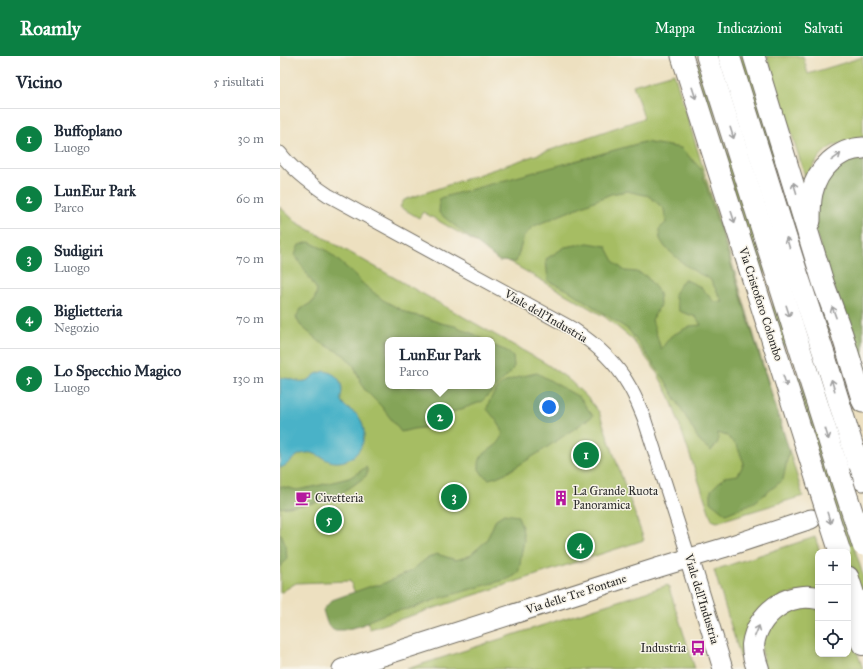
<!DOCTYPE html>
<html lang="it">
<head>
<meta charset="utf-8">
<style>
	:root { --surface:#fff; --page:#f6f6f7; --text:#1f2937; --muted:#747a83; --line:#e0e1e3; --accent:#0b8043 }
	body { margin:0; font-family:"IM FELL Great Primer",serif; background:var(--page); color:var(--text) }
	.controls { position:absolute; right:12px; bottom:12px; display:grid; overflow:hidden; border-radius:8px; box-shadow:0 2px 10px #0003 }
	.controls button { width:36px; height:36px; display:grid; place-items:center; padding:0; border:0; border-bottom:1px solid var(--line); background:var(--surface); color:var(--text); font:20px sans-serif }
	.you { position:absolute; left:269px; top:351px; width:14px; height:14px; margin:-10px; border:3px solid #fff; border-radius:50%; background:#1a73e8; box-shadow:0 0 0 6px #1a73e833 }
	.badge { display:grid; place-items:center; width:26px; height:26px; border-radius:50%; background:var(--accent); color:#fff; font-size:13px; font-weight:700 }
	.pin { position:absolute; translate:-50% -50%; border:2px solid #fff; box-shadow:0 1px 4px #0006 }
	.popup { position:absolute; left:105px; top:281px; width:110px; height:52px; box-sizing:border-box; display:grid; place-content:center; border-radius:8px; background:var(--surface); filter:drop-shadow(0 1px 3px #0005); font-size:13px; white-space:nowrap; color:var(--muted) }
	.popup b { font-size:15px; color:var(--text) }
	.popup::after { content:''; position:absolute; left:50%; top:100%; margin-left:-8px; border:8px solid transparent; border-top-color:var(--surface) }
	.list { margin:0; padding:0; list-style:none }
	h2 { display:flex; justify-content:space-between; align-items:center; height:52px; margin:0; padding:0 16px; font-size:17px }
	h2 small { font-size:13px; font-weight:400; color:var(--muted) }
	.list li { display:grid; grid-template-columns:26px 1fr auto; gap:12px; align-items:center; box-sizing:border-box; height:60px; padding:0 16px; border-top:1px solid var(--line) }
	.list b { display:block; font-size:15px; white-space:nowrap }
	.list p { margin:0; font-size:13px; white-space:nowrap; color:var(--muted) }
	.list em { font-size:13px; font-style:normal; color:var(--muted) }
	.icon { flex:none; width:22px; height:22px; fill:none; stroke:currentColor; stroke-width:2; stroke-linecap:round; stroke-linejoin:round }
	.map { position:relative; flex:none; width:583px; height:613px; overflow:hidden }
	header { display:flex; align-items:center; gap:24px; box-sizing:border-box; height:56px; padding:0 20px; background:var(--accent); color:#fff }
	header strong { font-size:19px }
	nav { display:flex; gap:22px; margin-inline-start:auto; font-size:14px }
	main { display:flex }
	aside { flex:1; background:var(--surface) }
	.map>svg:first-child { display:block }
	.green { fill:#a6bd63; stroke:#687447; fill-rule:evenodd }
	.forest { fill:#84a459; stroke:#586842 }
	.water { fill:#4ab2c8; stroke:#3a6e7a }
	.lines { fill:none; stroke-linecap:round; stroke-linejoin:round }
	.secondary-tunnel { stroke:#c6bca2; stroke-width:19; stroke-dasharray:19 10; stroke-linecap:butt }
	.street-casing { stroke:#6f6a5f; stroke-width:15 }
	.secondary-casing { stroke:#6f6a5f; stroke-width:21 }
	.primary-casing { stroke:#6f6a5f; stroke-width:23 }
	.highway-casing { stroke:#6f6a5f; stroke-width:24 }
	.street { stroke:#fff; stroke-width:13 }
	.secondary { stroke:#fff; stroke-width:19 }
	.primary { stroke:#fff; stroke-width:21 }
	.highway { stroke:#fff; stroke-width:22 }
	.primary-bridge-casing { stroke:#6f6a5f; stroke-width:23; stroke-linecap:butt }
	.primary-bridge { stroke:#fff; stroke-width:21 }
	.oneway { stroke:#a0a0a0 }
	.labels { text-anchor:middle; stroke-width:3; stroke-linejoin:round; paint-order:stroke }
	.street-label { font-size:12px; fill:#2b2b2b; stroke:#f7f3e8 }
	.poi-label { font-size:12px; fill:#2b2b2b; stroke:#f7f3e8; text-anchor:start }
</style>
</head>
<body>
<header>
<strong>Roamly</strong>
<nav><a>Mappa</a><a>Indicazioni</a><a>Salvati</a></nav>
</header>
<main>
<aside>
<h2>Vicino<small>5 risultati</small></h2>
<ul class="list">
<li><span class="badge">1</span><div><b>Buffoplano</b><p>Luogo</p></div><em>30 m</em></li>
<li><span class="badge">2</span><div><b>LunEur Park</b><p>Parco</p></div><em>60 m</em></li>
<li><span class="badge">3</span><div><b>Sudigiri</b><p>Luogo</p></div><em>70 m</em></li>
<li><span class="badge">4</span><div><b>Biglietteria</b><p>Negozio</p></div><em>70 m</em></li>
<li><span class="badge">5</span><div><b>Lo Specchio Magico</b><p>Luogo</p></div><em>130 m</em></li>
</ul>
</aside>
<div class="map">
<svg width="583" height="613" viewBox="0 0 583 613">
	<rect width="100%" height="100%" fill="#f7f3e8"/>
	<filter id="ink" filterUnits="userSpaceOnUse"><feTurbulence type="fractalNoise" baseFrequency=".025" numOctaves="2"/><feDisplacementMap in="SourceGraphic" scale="8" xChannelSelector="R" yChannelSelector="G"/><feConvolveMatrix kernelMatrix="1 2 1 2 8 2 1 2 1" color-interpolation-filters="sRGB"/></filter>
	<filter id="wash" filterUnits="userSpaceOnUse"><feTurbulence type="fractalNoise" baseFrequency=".012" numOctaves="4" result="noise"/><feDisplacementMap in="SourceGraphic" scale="16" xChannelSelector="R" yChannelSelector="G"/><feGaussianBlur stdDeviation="0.9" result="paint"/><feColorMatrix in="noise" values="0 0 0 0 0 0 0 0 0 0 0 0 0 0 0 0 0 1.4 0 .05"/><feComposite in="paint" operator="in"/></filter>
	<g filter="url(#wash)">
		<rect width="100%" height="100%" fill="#ede0c0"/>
		<!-- green -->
		<g class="green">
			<path d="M459,0H467L534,210L524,205Z"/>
			<path d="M487,0H523L528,18L583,1V85C575,86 565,86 558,88C541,93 534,109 526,123Z"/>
			<path d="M417,6L419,7L486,216L484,218H480L413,7Z"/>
			<path d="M394,17L523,440L437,466L432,464L390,341L376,315L352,283L325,261L143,156L139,162L120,151L124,144L364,62L353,29Z"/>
			<path d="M0,151L16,166L265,307L287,322L306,340L319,356L364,484L90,573L70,525L16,527L0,537ZM108,284H212V330H108Z"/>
			<path d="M534,232L543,239L553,268L548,278Z"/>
			<path d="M495,244L511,293L500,287L490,257Z"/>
			<path d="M513,318L519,320L583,519V548L568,502Z"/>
			<path d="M535,481L540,496H538V534L502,539L470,613H464L434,514Z"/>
			<path d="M388,529L415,613H127Z"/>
			<path d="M538,550V598H568V572L570,575L583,613H484L481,586L505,553Z"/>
		</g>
		<!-- forest -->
		<g class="forest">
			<path d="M364,86L401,92L421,113L509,394L503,424L475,446L446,458L431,446V434L444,421L458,419L464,407L457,390L447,380L438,377V386L431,395L420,386L385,324L349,274L288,234L268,225L266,203L285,191L308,187L326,190L335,207L345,215L356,216L366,220L379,236L380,249L372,264L381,293L391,280L410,270L421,269L416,261L399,255L394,238L404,223L421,231L434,246H443L430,223L416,216L404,208L385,191L380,183L379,173L386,167L384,153L369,140L347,135L331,138L254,170L244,180L236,206L219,205L159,157L160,142Z"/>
			<path d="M583,98V322L534,171L538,142L553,113Z"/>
			<path d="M29,186L46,194L75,219L83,228L103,244L129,258L147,262L160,267L175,270L198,280L204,284H108V330H212V289L227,295L233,301L234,310L230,317L201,346L170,357L150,371L133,373L121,376L101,350L84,333L74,310L64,299L40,286L20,269L16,261L21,253L34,245L37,234L15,199L19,189Z"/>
			<path d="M257,317L299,341L313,360L260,396L228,416L216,421L209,423L203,419L199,413C199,408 199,404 202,400C209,392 225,388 222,374C220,368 211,358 207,353C209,345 213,337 219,331C225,323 247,319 257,317Z"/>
			<path d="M86,411L87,413V419C76,428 63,437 50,443C34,448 16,450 0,452V430L17,434L33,431L69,422L79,416Z"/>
			<path d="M224,458L238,460L242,471L244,484L241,500L240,510L238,517L234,520L228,523L202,530L157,543L133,552L110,556L93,563L80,570L63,574H53L47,567L43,554L52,544L94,529H100L131,515L146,503L157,498L176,504L189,500L205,486L209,479L216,463Z"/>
			<path d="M0,477L2,479L6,491L7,503L0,511Z"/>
		</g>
		<!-- water -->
		<path class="water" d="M45,315C55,317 62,324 62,334C62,339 59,343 63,348C67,354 75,355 79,361C92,380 79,408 54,406C44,405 36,395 26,397C14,398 10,409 0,412V322C9,321 18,327 25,325C30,324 32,321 36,318C39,317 42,316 45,315Z"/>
	</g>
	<g filter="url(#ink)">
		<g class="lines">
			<!-- secondary-tunnel -->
			<path class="secondary-tunnel" d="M533,462L583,447"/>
			<!-- street casing -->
			<g class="street-casing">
				<path id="street" d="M0,97C13,114 30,127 48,139L293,273C314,287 335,305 348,328C355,339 359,350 364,362L409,502"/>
			</g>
			<!-- secondary casing -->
			<g class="secondary-casing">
				<g id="secondary">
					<path d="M409,502L443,613"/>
					<path d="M62,613L380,511L443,492L531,463"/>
				</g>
			</g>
			<!-- primary casing -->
			<g class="primary-casing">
				<g id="primary">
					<path d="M402,0L538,428"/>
					<path d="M427,0L559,416"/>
					<path d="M449,0L516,214L546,304L583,424"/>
					<path d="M474,0L543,226L562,278L583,346"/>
					<path d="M530,165C530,156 530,146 532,137C537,113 558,93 583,92"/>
					<path d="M568,521L583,567"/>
				</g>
			</g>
			<!-- highway casing -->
			<g class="highway-casing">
				<g id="highway">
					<path d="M568,563L577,576L583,588"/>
					<path d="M478,613C475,605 473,597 473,589C477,558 508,535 538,542"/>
				</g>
			</g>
			<!-- street -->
			<use href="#street" class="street"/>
			<!-- secondary -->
			<use href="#secondary" class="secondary"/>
			<!-- primary -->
			<use href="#primary" class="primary"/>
			<!-- highway -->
			<use href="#highway" class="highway"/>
			<!-- primary-bridge casing -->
			<g class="primary-bridge-casing">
				<g id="primary-bridge">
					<path d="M559,416L583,489"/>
					<path d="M538,428L560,496"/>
				</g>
			</g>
			<!-- primary-bridge -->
			<use href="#primary-bridge" class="primary-bridge"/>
		</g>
		<!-- one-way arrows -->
		<defs><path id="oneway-shaft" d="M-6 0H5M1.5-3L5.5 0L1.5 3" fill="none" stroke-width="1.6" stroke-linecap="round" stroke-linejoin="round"/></defs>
		<g class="oneway">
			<use href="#oneway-shaft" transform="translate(414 37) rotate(72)"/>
			<use href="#oneway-shaft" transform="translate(452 77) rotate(72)"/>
			<use href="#oneway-shaft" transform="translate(556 101) rotate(-36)"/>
			<use href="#oneway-shaft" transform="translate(515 132) rotate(-107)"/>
			<use href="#oneway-shaft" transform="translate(453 161) rotate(72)"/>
			<use href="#oneway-shaft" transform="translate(508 187) rotate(-107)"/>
			<use href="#oneway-shaft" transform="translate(508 255) rotate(72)"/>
			<use href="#oneway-shaft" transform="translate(554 256) rotate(-110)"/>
			<use href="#oneway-shaft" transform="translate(505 325) rotate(72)"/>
			<use href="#oneway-shaft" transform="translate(553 329) rotate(-107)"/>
			<use href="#oneway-shaft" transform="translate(547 378) rotate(73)"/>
			<use href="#oneway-shaft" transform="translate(549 462) rotate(72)"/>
			<use href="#oneway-shaft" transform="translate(477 575) rotate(-68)"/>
		</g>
	</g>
	<!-- icons -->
	<defs>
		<g id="cafe-bare" transform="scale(1.2)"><path d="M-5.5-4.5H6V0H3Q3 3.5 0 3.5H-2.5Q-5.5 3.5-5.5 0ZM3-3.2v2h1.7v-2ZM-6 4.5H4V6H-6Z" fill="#b5179e" stroke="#f7f3e8" stroke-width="2.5" paint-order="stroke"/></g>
		<g id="building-bare" transform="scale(1.2)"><path d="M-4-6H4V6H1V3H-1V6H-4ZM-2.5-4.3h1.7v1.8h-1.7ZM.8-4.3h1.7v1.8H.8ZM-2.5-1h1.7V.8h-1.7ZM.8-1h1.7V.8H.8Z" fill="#b5179e" stroke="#f7f3e8" stroke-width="2.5" paint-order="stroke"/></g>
		<g id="bus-bare" transform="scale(1.2)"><path d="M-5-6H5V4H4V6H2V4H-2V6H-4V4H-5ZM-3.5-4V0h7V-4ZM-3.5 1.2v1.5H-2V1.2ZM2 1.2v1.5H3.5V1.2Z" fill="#b5179e" stroke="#f7f3e8" stroke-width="2.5" paint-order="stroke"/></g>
	</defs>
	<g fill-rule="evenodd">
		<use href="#cafe-bare" x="23" y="442"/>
		<use href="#building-bare" x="281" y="442"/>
		<use href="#bus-bare" x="418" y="592"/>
	</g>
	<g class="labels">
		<!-- street labels -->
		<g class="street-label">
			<text transform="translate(481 248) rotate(72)" y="4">Via Cristoforo Colombo</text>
			<text transform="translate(266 260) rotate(30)" y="4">Viale dell'Industria</text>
			<text transform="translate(296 538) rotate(-18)" y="4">Via delle Tre Fontane</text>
			<text transform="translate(422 543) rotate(73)" y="4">Viale dell'Industria</text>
		</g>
		<!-- poi labels -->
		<g class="poi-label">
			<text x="293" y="439">La Grande Ruota<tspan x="293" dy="14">Panoramica</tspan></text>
			<text x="35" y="446">Civetteria</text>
			<text x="406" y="596" text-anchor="end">Industria</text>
		</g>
	</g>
</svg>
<div class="controls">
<button>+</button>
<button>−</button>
<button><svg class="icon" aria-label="locate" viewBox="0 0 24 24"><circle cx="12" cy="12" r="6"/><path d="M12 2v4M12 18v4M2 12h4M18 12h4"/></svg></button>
</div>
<div class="you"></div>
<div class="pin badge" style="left:306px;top:399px">1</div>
<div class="pin badge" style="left:160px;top:361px">2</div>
<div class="popup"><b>LunEur Park</b>Parco</div>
<div class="pin badge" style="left:174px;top:441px">3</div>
<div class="pin badge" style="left:300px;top:490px">4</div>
<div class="pin badge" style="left:49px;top:464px">5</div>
</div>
</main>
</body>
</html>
